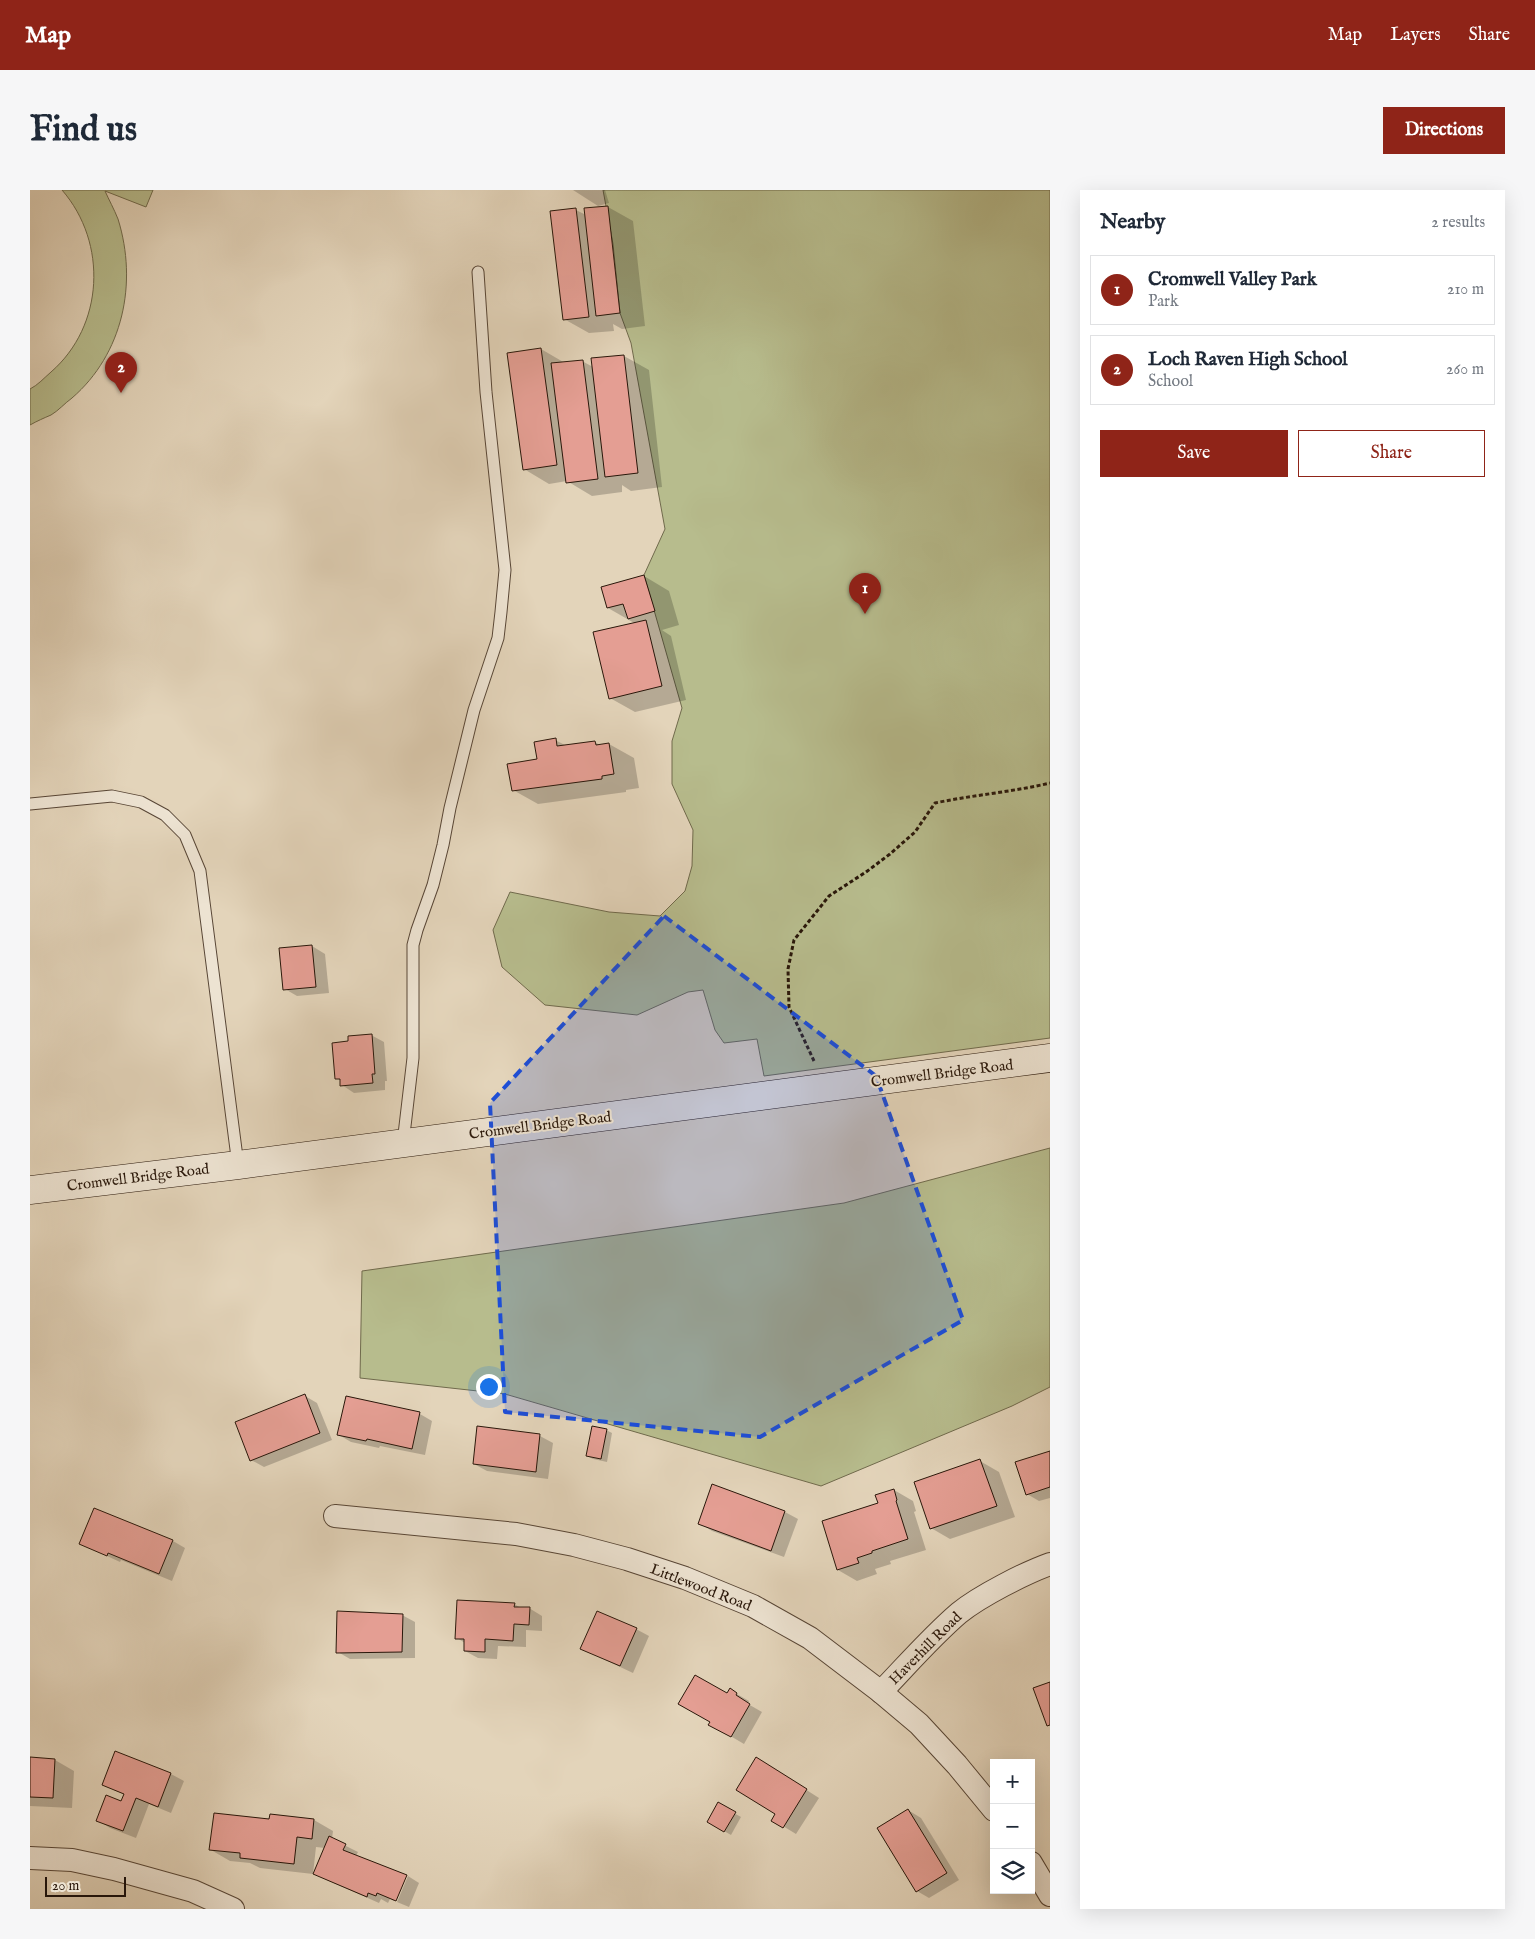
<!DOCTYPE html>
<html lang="en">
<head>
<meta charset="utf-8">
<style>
	:root { --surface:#fff; --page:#f6f6f7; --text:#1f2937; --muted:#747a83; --line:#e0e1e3; --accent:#8f2418 }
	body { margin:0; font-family:"IM FELL English",serif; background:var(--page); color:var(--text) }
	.controls { position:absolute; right:15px; bottom:15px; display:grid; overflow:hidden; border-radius:0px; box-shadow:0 5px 20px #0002 }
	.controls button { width:45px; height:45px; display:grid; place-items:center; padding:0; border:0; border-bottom:1px solid var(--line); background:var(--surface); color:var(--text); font:25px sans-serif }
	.scale { position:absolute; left:15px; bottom:12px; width:81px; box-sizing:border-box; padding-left:5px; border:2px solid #29170a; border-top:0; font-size:14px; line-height:18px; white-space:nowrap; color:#29170a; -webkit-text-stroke:4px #ede3d2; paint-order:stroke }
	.you { position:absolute; left:458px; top:1196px; width:18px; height:18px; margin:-12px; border:4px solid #fff; border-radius:50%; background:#1a73e8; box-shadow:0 0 0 8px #1a73e833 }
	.badge { display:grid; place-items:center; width:32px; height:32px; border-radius:50%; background:var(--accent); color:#fff; font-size:16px; font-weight:700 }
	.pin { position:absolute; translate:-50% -41px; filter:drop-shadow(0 1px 2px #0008) }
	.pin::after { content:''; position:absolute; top:26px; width:18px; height:15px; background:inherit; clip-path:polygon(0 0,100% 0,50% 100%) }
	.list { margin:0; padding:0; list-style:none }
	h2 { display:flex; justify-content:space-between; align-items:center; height:65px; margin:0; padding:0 20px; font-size:21px }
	h2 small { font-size:16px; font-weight:400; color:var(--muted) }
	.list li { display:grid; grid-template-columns:32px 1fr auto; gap:15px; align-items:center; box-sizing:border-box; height:70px; margin:0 10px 10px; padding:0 10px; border:1px solid var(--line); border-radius:0px }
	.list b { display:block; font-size:19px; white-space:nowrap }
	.list p { margin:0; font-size:16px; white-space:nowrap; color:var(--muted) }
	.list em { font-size:16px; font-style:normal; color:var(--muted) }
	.actions { display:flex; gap:10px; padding:15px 20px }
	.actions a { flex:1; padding:11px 0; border:1px solid var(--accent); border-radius:0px; text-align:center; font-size:18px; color:var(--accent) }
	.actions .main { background:var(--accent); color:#fff }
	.icon { flex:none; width:28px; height:28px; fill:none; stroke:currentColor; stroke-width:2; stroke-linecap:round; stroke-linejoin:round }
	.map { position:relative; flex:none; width:1020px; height:1719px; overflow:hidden; border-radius:0px }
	header { display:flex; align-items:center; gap:30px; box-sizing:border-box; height:70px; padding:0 25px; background:var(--accent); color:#fff }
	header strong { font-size:24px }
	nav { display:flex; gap:28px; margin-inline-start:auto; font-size:18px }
	.intro { display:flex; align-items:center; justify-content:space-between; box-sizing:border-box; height:120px; padding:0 30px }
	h1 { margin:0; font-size:35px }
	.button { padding:12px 22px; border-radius:0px; background:var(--accent); color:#fff; font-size:18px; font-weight:700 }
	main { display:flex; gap:30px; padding:0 30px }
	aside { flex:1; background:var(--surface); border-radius:0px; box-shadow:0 5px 20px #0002 }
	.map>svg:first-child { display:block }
	.green { fill:#b7bc8d; stroke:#706a4c }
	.shadow { fill:#0003 }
	.building { fill:#e49e93; stroke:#29170a }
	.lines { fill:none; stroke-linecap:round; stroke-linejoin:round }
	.service-casing { stroke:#584636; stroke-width:13 }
	.minor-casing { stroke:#584636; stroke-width:24 }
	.secondary-casing { stroke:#29170a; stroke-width:29 }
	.path { stroke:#29170a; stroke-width:3; stroke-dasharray:4 2.5; stroke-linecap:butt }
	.service { stroke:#ede3d2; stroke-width:11 }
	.minor { stroke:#ede3d2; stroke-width:22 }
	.secondary { stroke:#ede3d2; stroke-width:28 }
	.marked { fill:#1d4ed8; fill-opacity:0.2; stroke:#1d4ed8; stroke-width:4; stroke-dasharray:10 6; stroke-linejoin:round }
	.labels { text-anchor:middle; stroke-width:4; stroke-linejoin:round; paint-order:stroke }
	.street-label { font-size:15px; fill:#29170a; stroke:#ede3d2 }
</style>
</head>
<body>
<header>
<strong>Map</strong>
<nav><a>Map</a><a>Layers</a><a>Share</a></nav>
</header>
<div class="intro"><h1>Find us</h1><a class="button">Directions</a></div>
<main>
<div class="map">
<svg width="1020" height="1719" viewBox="0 0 1020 1719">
	<rect width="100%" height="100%" fill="#e3d4ba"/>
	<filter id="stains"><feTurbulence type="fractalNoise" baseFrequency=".004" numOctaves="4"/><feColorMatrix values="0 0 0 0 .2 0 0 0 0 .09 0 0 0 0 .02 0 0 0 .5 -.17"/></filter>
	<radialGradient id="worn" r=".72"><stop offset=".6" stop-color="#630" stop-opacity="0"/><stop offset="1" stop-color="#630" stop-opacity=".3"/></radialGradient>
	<!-- green -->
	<g class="green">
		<path d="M32,0H123L116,17L75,1C79,10 84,19 88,29C108,93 93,164 42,208C35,213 28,221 21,225C14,228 7,231 0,235V199C8,195 14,188 21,182C74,136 78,53 32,0Z"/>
		<path d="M573,0H1020V848L734,886L727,849L694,853L685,840L673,800L658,802L607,825L515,815L472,777L463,740L480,702L579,722L630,726L655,701L662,676L663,640L642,594V551L652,518L614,385L635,339L601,153L590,123L583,54Z"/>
		<path d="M1020,958V1197L982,1216L791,1296L475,1204L330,1188L332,1081L814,1013Z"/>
	</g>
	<!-- shadow -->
	<g class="shadow">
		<path d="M543,0H575L579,13L568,16Z"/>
		<path d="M578,17L603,31L615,136L592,139L583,134L584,141L559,143L534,129L546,20L556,25L555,19Z"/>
		<path d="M511,159L535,173L552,171L563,177L594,166L619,180L632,297L601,301L592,295V302L562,306L537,291L519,294L494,279Z"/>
		<path d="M614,386L639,401L649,435L632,440L641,446L656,510L605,522L580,508L606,434L578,418Z"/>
		<path d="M525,550L537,556L565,552L571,556L579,554L604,568L609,598L596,600V602L508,614L483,600Z"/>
		<path d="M282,756L295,764L299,803L267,806L255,799Z"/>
		<path d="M341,845L354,852L357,891H355V900L324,903L312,895L311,891L307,888L319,852Z"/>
		<path d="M275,1206L287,1213L302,1250L234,1277L221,1270Z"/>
		<path d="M390,1224L402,1231L395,1265L350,1256L349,1258L321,1252L309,1245Z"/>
		<path d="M448,1238L510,1246L523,1253L518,1289L457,1281L444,1274Z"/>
		<path d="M576,1240L582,1243L577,1272L563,1269L557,1266Z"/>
		<path d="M1020,1262V1308L1009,1311L997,1304Z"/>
		<path d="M950,1271L969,1282L985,1327L920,1349L901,1338Z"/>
		<path d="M682,1296L755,1322L768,1329L754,1367L682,1341L669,1333Z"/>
		<path d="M864,1300L883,1311L886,1321L884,1322L896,1360L860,1371L861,1374L845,1379L847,1384L827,1391L808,1380L850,1314Z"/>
		<path d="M65,1319L143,1351L155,1358L142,1391L91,1370L90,1372L51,1354Z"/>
		<path d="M484,1414L491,1418H499L512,1426V1441L496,1440V1457L468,1456L467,1469L448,1468L435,1461V1453L427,1448Z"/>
		<path d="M372,1425L385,1432V1468L320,1469L308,1462Z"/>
		<path d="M606,1439L619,1446L603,1483L552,1459Z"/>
		<path d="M700,1500L719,1511L718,1514L732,1522L714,1554L680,1534Z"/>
		<path d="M85,1563L141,1584L154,1591L141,1623L119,1614L106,1648L80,1638L67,1630L92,1613L95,1605L73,1595Z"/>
		<path d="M0,1568L25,1570L44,1581L42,1618L0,1616Z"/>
		<path d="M739,1576L789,1608L766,1644L743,1630L747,1624Z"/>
		<path d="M688,1614L711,1627L701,1645L678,1632Z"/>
		<path d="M878,1620L891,1628L929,1690L899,1708L887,1701Z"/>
		<path d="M284,1630L303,1641L302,1649L328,1662L326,1666L375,1686L364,1711L360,1709L358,1713L351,1709L349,1713L297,1690L284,1683L295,1658L286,1657L283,1684L230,1678L220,1673L200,1671L181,1660L241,1631Z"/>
		<path d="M378,1686L389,1693L379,1717L367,1712Z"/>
	</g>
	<!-- building -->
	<g class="building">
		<path d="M578,16L590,123L566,126L554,18Z"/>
		<path d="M546,18L559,127L533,130L520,21Z"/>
		<path d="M511,158L527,275L493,280L477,163Z"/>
		<path d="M594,165L608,283L575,287L561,168Z"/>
		<path d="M553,170L568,289L536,293L521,173Z"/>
		<path d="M614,385L625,421L598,429L593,414L577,418L571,397Z"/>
		<path d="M616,430L632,496L579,509L563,442Z"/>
		<path d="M526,548L527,556L565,551L566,555L579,553L584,584L572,586V589L482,601L477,574L507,569L504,552Z"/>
		<path d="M282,755L286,797L253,800L249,758Z"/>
		<path d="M342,844L345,884H342L343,893L310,896V889H305L302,853L318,851V846Z"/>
		<path d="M275,1204L290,1243L220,1271L205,1232Z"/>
		<path d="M316,1206L390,1222L382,1259L337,1249L336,1251L307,1245Z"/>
		<path d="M447,1236L510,1244L506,1282L443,1274Z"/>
		<path d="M562,1236L577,1239L571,1269L556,1266Z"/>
		<path d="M1020,1261V1297L996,1305L985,1272Z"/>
		<path d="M950,1269L967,1316L900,1339L884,1292Z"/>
		<path d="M682,1294L755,1321L741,1361L668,1334Z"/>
		<path d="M864,1299L867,1310L866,1311L878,1349L842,1361V1363L827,1368L829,1373L807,1380L792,1331L848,1313L845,1305Z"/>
		<path d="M64,1318L143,1350L129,1384L78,1363L77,1366L49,1354Z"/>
		<path d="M427,1410L485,1413L484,1417H500L499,1435L484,1434L483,1451L455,1449V1462L434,1461V1449H425Z"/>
		<path d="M307,1421L373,1424L372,1462L306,1463Z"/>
		<path d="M567,1421L607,1438L590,1476L550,1459Z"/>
		<path d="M665,1485L697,1503L700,1498L707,1503L706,1505L720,1514L701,1547L678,1535L680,1532L648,1514Z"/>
		<path d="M1020,1492V1535L1017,1536L1003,1498Z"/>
		<path d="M85,1561L141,1583L128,1617L106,1608L93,1641L66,1631L76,1605L91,1611L94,1604L72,1595Z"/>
		<path d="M0,1567L25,1569L23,1608L0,1607Z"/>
		<path d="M726,1567L777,1599L753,1638L741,1631L745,1624L706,1600Z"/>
		<path d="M688,1612L706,1622L694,1642L677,1632Z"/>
		<path d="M878,1619L917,1683L886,1702L847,1638Z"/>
		<path d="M184,1623L239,1629L240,1624L284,1629L282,1649L267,1647L264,1674L210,1668V1663L179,1660Z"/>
		<path d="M299,1646L316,1654L313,1660L377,1685L366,1711L347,1703L346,1706L338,1703L337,1707L283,1684Z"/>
	</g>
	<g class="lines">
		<!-- service casing -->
		<g class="service-casing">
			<g id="service">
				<path d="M0,614L82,606L111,612L135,625L155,645L170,681L208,975"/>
				<path d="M373,953L383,868V755L387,740L403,695L413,655L420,618L444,520L468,448L471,422L475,380L456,202L448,82"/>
			</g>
		</g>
		<!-- minor casing -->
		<g class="minor-casing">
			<g id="minor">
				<path d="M305,1326L486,1344L544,1355L597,1369L655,1388L723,1416L780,1448L851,1502L889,1534L927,1575L964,1620"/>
				<path d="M851,1502C877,1475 901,1447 929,1423C950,1406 995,1383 1020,1374"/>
				<path d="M0,1668L42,1670L84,1679L163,1701L203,1719"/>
				<path d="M1001,1673L1020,1705"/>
			</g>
		</g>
		<!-- secondary casing -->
		<g class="secondary-casing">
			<path id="secondary" d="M0,1000L208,975L1020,868"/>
		</g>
		<!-- path -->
		<path class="path" d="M784,871L759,817L758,779L764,750L799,706L836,682L860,664L885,642L905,613C943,605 982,602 1020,593"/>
		<!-- service -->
		<use href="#service" class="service"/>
		<!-- minor -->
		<use href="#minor" class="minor"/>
		<!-- secondary -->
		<use href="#secondary" class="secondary"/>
	</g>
	<!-- marked area -->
	<path class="marked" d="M634,726L846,886L933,1130L730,1247L475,1222L460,913Z"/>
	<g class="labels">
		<!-- street labels -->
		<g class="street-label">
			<text transform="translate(912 883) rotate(-7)" y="5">Cromwell Bridge Road</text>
			<text transform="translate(510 935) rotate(-7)" y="5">Cromwell Bridge Road</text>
			<text transform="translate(108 987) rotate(-7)" y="5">Cromwell Bridge Road</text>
			<text transform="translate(671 1397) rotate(21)" y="5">Littlewood Road</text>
			<text transform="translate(895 1458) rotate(-45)" y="5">Haverhill Road</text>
		</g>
	</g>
	<rect width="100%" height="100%" filter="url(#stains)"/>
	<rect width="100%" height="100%" fill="url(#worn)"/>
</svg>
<div class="controls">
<button>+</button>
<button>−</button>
<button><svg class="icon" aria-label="layers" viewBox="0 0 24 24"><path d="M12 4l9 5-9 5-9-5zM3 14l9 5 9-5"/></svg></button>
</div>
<div class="scale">20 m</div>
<div class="you"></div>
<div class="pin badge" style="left:835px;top:424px">1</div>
<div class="pin badge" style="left:91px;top:203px">2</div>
</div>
<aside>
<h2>Nearby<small>2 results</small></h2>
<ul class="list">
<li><span class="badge">1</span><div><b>Cromwell Valley Park</b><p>Park</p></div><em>210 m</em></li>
<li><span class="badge">2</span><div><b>Loch Raven High School</b><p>School</p></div><em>260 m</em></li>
</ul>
<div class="actions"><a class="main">Save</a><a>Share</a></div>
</aside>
</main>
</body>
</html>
